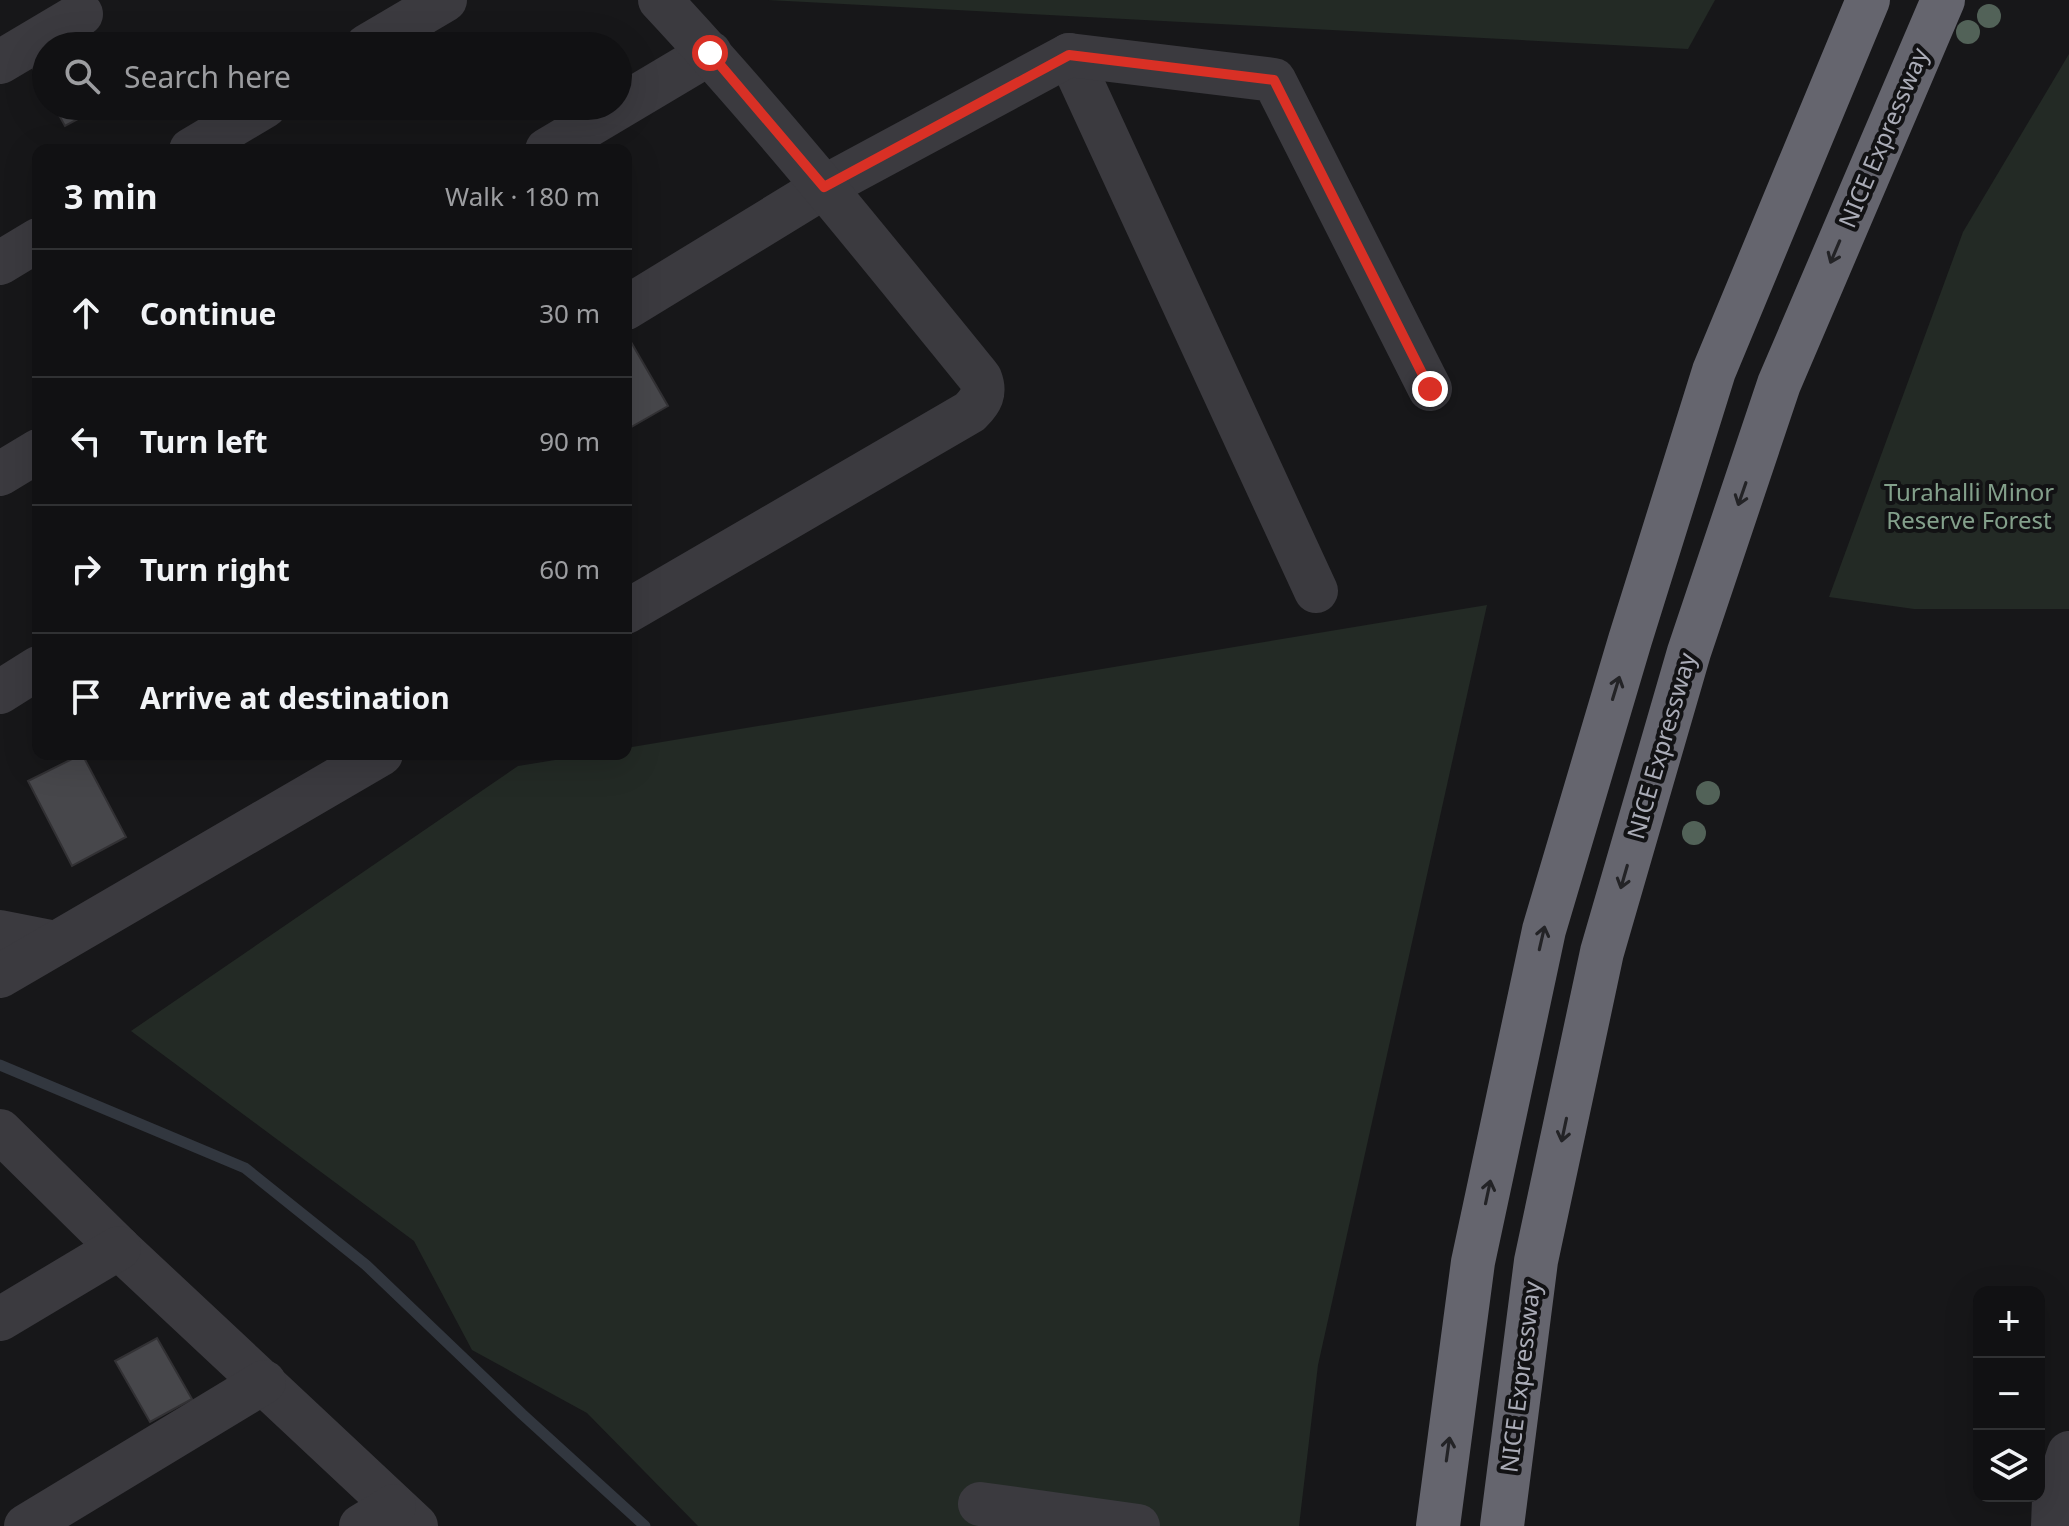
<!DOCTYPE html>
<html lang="en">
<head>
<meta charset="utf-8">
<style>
	:root { --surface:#111113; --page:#1a1a1c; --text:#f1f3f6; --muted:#9c9da0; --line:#303133 }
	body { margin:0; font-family:"Noto Sans",sans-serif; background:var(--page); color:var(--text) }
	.controls { position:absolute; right:24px; bottom:24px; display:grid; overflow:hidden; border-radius:16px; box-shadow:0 8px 32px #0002 }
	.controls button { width:72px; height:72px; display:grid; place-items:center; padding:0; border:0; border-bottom:2px solid var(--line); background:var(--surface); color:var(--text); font:40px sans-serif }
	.stop { position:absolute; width:24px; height:24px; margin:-18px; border:6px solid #d93025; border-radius:50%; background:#fff }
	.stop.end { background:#d93025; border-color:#fff; box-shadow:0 2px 8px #0008 }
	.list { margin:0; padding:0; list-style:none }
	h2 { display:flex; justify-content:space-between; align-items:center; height:104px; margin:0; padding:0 32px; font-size:34px }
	h2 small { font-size:26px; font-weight:400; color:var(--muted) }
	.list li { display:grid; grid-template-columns:52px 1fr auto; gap:24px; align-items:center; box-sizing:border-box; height:128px; padding:0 32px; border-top:2px solid var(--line) }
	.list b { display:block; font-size:30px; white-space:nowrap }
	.list em { font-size:26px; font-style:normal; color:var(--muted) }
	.icon { flex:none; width:44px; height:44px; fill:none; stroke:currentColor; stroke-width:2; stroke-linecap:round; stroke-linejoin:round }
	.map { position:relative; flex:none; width:2069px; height:1526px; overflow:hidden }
	.search { position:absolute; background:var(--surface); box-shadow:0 8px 32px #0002; left:32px; top:32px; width:600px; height:88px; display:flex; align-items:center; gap:20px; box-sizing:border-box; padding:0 28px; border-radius:44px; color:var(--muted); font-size:30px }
	.panel { position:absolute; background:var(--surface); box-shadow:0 8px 32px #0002; left:32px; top:144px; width:600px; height:616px; border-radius:16px }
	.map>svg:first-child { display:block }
	.green { fill:#232a25 }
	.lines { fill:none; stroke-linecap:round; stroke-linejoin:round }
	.stream { stroke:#32373f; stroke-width:11 }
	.building { fill:#47474b; stroke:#323134; stroke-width:2 }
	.minor { stroke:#3b3a3f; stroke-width:44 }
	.highway { stroke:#65656e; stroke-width:44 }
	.tree { fill:#526258 }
	.oneway { stroke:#232326 }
	.route { stroke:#d93025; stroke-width:10 }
	.labels { text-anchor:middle; stroke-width:8; stroke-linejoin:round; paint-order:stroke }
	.street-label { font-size:24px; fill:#aaacb7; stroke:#121214 }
	.park-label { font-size:24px; fill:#83a08b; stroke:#121214 }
</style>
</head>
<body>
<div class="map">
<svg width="2069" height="1526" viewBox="0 0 2069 1526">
	<rect width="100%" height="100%" fill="#171719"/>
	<!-- green -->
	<g class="green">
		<path d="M768,0H1715L1688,49Z"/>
		<path d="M2069,54V609H1914L1829,597L1963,232Z"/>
		<path d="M1487,605L1318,1365L1299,1526H698L587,1413L472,1350L414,1241L131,1031L518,766L592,754H626V748Z"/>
	</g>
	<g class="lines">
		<!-- stream -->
		<path class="stream" d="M0,1065L245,1168L366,1265L522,1414L645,1526"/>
	</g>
	<!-- building -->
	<g class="building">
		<path d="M46,57V92L31,65Z"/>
		<path d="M54,106H102L65,126Z"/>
		<path d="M631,342L668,406L626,430V345Z"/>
		<path d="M82,754L126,837L72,866L28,781Z"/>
		<path d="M157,1338L192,1399L150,1422L115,1361Z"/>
	</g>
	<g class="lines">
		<!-- minor -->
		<g class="minor">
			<path d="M367,46L445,0"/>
			<path d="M1069,55L1316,591"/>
			<path d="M0,62L81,14"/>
			<path d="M191,150L265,106"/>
			<path d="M547,150L710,53"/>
			<path d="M0,263L38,240"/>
			<path d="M626,308L824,187L1069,55L1274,80L1430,389"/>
			<path d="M0,474L38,451"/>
			<path d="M626,612L970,412C981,401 986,393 980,378C876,250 773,121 660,0"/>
			<path d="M0,692L38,668"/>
			<path d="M0,932L56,943"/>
			<path d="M0,976L381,754"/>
			<path d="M0,1131L119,1248L416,1526"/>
			<path d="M0,1319L119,1248"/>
			<path d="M980,1504L1138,1526"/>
			<path d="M26,1526L264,1382"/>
			<path d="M361,1526L394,1506"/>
			<path d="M2053,1526L2054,1499L2069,1453"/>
		</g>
		<!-- highway -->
		<g class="highway">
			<path d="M1438,1526L1473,1262L1544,930L1630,640L1714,371L1868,0"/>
			<path d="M1502,1526L1536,1261L1602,952L1689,652L1779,384L1943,0"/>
		</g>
	</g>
	<!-- trees -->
	<g class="tree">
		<circle cx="1989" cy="16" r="12"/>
		<circle cx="1968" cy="32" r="12"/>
		<circle cx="1708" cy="793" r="12"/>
		<circle cx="1694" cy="833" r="12"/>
	</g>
	<!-- one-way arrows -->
	<defs><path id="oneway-shaft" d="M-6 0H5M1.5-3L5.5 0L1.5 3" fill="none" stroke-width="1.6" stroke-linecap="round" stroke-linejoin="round" transform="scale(2)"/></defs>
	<g class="oneway">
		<use href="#oneway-shaft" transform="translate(1835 252) rotate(113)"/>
		<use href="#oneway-shaft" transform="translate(1742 494) rotate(109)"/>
		<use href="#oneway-shaft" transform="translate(1616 688) rotate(-73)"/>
		<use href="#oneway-shaft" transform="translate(1624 877) rotate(106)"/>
		<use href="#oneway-shaft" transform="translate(1542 938) rotate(-77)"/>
		<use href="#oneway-shaft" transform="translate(1564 1130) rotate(102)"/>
		<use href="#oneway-shaft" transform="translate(1488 1192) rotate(-78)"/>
		<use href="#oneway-shaft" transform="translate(1448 1449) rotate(-82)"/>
	</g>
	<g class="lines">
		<!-- route -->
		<path class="route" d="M710,53L824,187L1069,55L1274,80L1430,389"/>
	</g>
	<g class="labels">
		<!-- street labels -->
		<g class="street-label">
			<text transform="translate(1884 138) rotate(-67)" y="8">NICE Expressway</text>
			<text transform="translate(1662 746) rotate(-74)" y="8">NICE Expressway</text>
			<text transform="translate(1521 1377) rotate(-83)" y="8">NICE Expressway</text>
		</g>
		<!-- park labels -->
		<g class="park-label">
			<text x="1969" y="501">Turahalli Minor<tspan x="1969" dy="28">Reserve Forest</tspan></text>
		</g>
	</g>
</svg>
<div class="controls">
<button>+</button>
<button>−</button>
<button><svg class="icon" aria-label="layers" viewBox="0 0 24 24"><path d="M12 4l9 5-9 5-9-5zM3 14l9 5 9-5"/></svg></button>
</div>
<div class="stop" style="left:710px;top:53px"></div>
<div class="stop end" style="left:1430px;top:389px"></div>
<div class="search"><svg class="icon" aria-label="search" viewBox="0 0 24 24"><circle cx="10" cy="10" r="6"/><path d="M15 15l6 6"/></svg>Search here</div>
<section class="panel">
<h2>3 min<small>Walk · 180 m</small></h2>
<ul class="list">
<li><svg class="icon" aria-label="ahead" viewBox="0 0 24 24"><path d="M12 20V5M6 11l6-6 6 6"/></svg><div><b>Continue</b></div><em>30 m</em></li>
<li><svg class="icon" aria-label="left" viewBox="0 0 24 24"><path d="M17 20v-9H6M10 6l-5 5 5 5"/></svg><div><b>Turn left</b></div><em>90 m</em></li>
<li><svg class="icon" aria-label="right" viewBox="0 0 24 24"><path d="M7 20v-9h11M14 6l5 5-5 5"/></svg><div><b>Turn right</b></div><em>60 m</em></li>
<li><svg class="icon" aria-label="arrive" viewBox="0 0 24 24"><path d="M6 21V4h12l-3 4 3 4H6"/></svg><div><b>Arrive at destination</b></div></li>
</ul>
</section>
</div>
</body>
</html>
